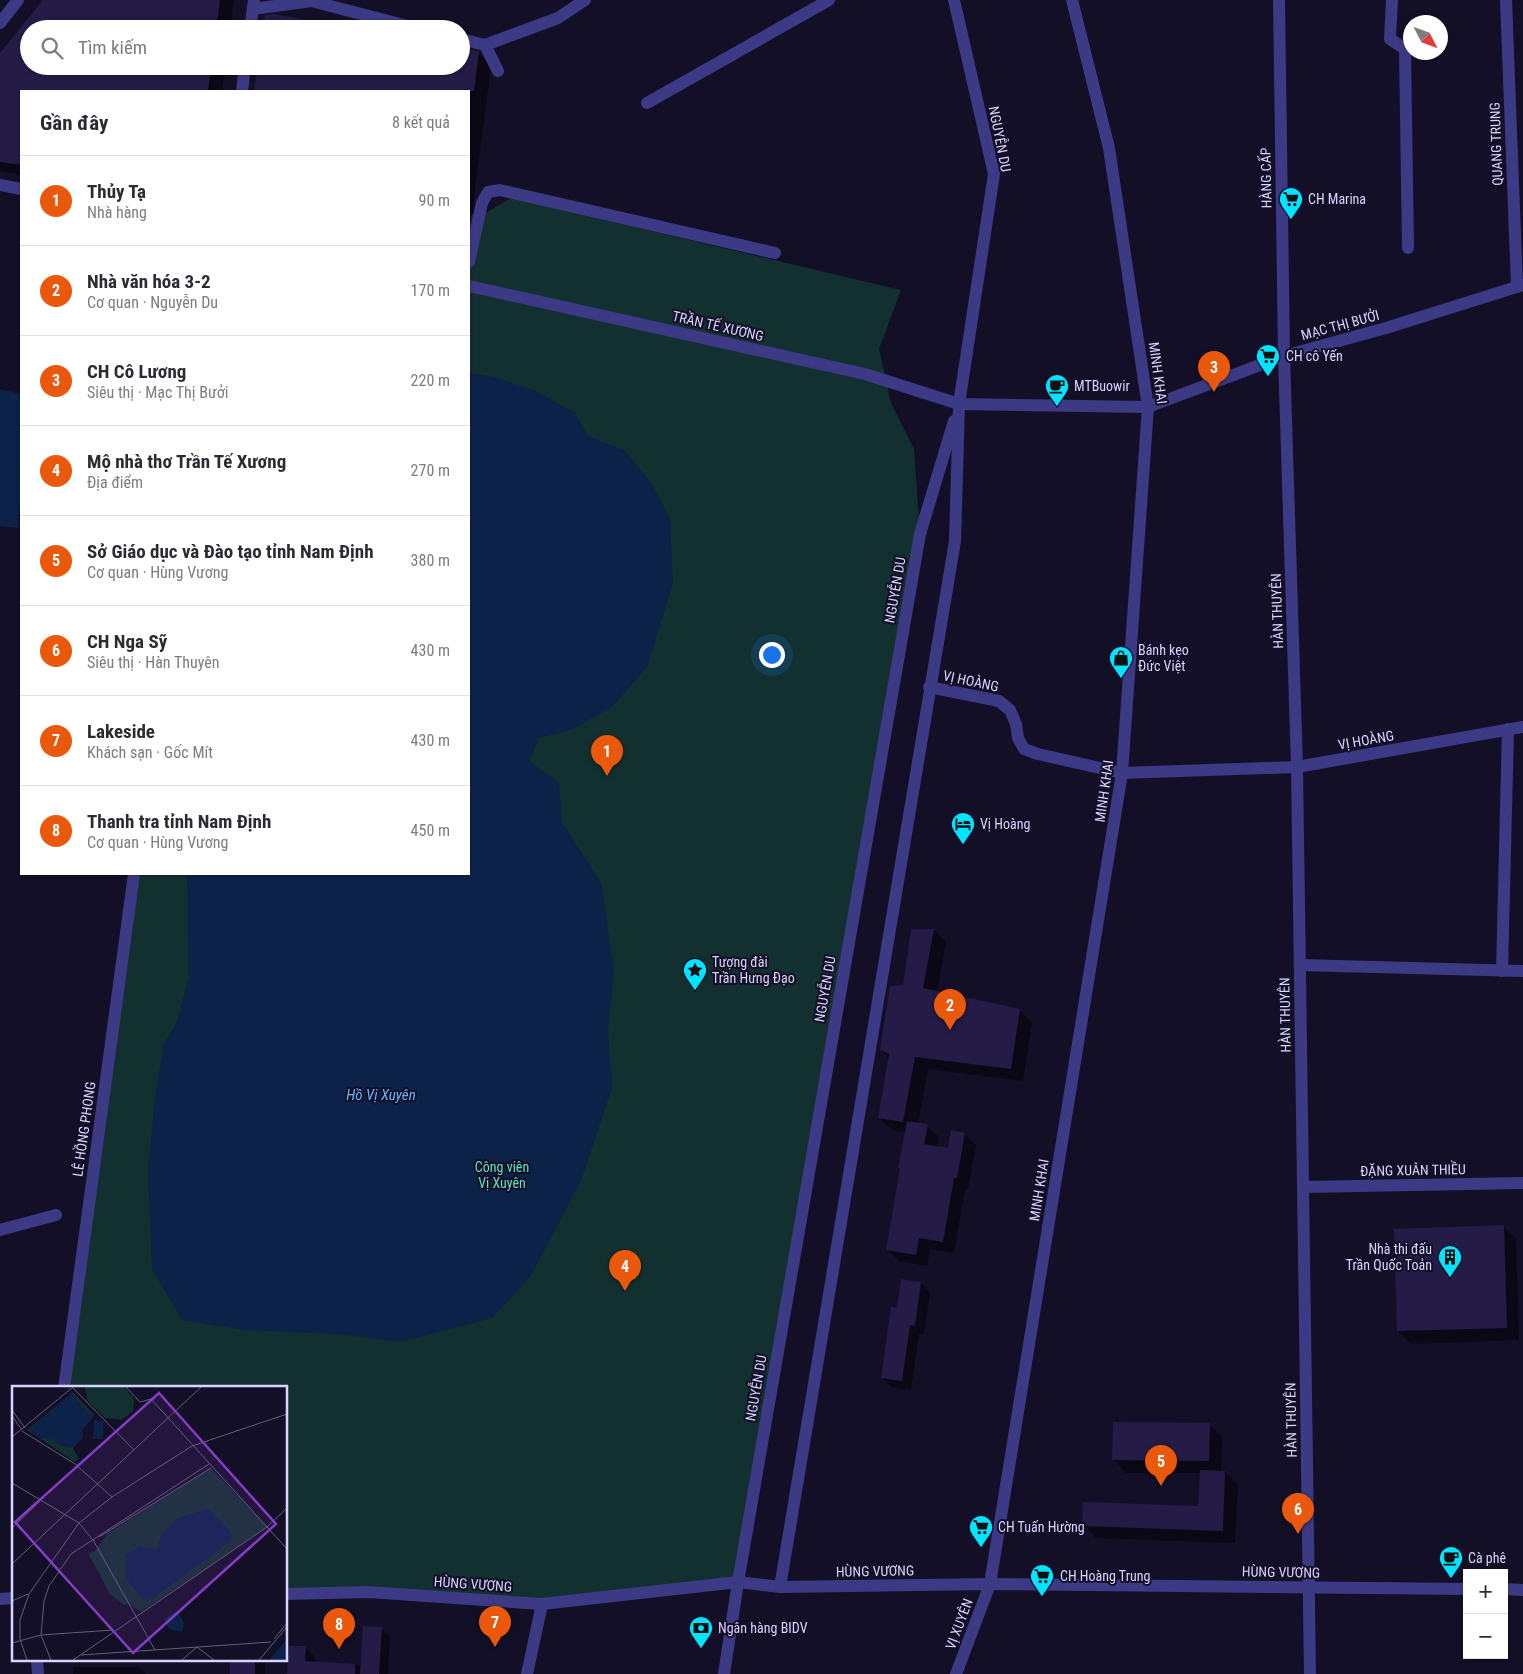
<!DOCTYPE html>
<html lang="vi">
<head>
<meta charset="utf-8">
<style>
	:root { --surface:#fff; --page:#f7f7f7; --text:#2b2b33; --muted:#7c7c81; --line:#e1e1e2; --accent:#ea580c }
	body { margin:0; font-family:"Roboto Condensed",sans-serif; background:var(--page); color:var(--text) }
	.controls { position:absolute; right:15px; bottom:15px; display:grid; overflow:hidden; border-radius:0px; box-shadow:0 1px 4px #0004 }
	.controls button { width:45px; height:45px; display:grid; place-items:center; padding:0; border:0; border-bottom:1px solid var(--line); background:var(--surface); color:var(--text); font:25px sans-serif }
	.compass { position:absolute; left:1403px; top:15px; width:45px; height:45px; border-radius:50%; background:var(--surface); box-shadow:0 1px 4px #0004; rotate:132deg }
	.you { position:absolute; left:771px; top:654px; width:18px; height:18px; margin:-12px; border:4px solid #fff; border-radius:50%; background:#1a73e8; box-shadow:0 0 0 8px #1a73e833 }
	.badge { display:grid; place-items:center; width:32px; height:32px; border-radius:50%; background:var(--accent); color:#fff; font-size:16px; font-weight:700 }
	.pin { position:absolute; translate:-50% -41px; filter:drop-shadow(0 1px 2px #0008) }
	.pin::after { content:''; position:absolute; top:26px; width:18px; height:15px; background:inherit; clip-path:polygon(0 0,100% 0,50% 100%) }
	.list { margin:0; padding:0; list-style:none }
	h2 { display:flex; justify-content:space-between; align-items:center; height:65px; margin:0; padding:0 20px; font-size:21px }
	h2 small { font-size:16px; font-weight:400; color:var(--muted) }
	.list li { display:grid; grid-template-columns:32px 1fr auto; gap:15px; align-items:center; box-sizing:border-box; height:90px; padding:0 20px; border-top:1px solid var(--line) }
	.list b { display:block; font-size:19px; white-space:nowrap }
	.list p { margin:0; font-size:16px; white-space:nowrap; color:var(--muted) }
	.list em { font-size:16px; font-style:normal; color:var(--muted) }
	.icon { flex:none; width:28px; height:28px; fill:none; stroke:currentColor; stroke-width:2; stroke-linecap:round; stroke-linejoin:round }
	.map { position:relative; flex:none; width:1523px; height:1674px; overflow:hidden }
	.search { position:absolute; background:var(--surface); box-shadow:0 1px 4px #0004; left:20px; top:20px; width:450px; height:55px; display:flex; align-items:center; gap:12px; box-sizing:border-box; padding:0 18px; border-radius:28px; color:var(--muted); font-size:19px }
	.panel { position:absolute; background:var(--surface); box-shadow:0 1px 4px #0004; left:20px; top:90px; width:450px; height:785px; border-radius:0px }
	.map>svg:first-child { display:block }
	.green { fill:#12302f }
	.water { fill:#0c2248 }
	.shadow { fill:#0007 }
	.building { fill:#241b47 }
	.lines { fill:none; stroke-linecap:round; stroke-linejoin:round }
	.minor { stroke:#3d3a85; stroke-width:12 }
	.tertiary { stroke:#3d3a85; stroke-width:12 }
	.labels { text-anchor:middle; stroke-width:4; stroke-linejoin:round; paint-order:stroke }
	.street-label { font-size:14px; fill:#d9d4ff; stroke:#130f26 }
	.poi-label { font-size:14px; fill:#d9d4ff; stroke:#130f26; text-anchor:start }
	.park-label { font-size:14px; fill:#5fe0c0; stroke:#130f26 }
	.water-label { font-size:15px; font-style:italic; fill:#62b6ff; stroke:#130f26 }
	.inset-road { fill:none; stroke:#625e7d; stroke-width:1 }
	.view { fill:#843dc5; fill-opacity:0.15; stroke:#843dc5; stroke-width:2.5 }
	.inset-edge { fill:none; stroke:#d9d4ff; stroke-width:2.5 }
</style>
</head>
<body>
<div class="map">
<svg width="1523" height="1674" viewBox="0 0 1523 1674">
	<rect width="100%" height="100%" fill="#130f26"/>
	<!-- green -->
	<path class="green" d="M511,198L901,290L879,349L891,403L914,449L920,534L738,1582L542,1604L286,1594V1388H65L137,874H469V215H482Z"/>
	<!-- water -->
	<g class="water">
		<path d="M469,373L494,377L533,390L575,413L588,436L625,451L652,484L670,519L673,583L647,667L612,707L571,730L539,738L529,761L559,783L562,822L601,883L614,970L608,1031L612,1088L581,1181L530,1277L492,1318L400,1342L338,1334L245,1330L182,1320L152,1269L148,1174L155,1096L164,1043L176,1024L189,978L187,874H469Z"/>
		<path d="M0,389L21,394V497L18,528L0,526Z"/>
	</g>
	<!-- shadow -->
	<g class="shadow">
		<path d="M44,0H234L230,29H29V66H225L222,91H21V175L0,171V55Z"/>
		<path d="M274,16L351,29H265Z"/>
		<path d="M479,53L491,66L471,222H469V91H256L259,66H461Z"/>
		<path d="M912,930H934L946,942L937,992L1019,1010L1032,1023L1023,1081L928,1069L918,1124L927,1126L939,1137L937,1147L949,1150L965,1134L976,1145L968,1189H965L954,1253L930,1249L927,1266L899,1261L887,1249L906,1132L893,1131L880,1118L890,1059L881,1050L904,986Z"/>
		<path d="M1503,1226L1516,1239L1519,1340L1411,1344L1398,1331Z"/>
		<path d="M921,1283L930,1293L924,1334H919L911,1390L892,1387L882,1378L898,1310Z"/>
		<path d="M1209,1424L1222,1437L1221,1472H1225L1238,1485L1235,1543L1096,1538L1084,1525L1200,1508L1201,1473H1126L1114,1460Z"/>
		<path d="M381,1628L390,1637L388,1674H288L306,1648L315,1657V1663L362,1665Z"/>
		<path d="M231,1660H262L265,1663V1674H231Z"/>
		<path d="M74,1667H139L146,1674H73Z"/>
	</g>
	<!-- building -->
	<g class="building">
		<path d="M43,0H220L216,29H29V66H211L208,91H21V165L0,162V53Z"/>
		<path d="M274,14L318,22V29H263L265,15Z"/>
		<path d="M461,47L479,52L474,91H254L258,66H461Z"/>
		<path d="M911,929H934L923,988L1020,1009L1011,1069L915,1057L903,1122L878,1118L889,1054L880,1050L890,986L903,985Z"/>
		<path d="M907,1121L928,1124L924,1144L948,1148L951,1130L965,1133L957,1178H954L943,1242L919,1238L916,1255L886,1250L900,1168H898Z"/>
		<path d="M1504,1225L1507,1328L1397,1331L1394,1229Z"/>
		<path d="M901,1279L921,1282L915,1326L910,1325L902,1381L881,1378L891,1307L897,1308Z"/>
		<path d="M1113,1422L1210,1423L1209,1461L1112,1460Z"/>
		<path d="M1200,1470L1225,1471L1223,1531L1082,1526L1083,1502L1198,1506Z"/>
		<path d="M363,1626L382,1627L379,1674H360Z"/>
		<path d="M289,1646H306L305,1661L355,1664V1674H287Z"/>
		<rect x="230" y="1660" width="25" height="14"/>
	</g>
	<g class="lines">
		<!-- minor -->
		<g class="minor">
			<path d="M1392,0L1390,39L1405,49L1408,248"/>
			<path d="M253,9L311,1L419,29"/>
			<path d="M461,39L485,45L498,71"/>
			<path d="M485,45L558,18L585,0"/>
			<path d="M647,103L829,0"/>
			<path d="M469,262L482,203L488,192L500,190L775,253"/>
			<path d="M929,687L999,701L1010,710L1016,724L1018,738L1024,749L1038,754L1122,773"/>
			<path d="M1300,965L1523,971"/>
			<path d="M1502,971L1508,729"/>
			<path d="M0,1230L56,1215"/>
			<path d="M527,1674L542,1604"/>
			<path d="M724,1674L738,1582"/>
		</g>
		<!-- tertiary -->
		<g class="tertiary">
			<path d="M1279,0L1284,356L1297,767L1310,1674"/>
			<path d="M1506,0L1517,287"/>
			<path d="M0,23L18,0"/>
			<path d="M250,29L254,0"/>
			<path d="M242,91L245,66"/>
			<path d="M0,185L21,189"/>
			<path d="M469,286L865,374L959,404L1148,407L1284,356L1386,328L1523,285"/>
			<path d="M1122,773L1297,767L1523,727"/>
			<path d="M1303,1187L1523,1183"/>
			<path d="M64,1388L134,874"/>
			<path d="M738,1582L920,534L954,421"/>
			<path d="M780,1587L955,541L959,404L994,174L954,0"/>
			<path d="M1504,1589L1523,1590"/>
			<path d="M286,1594L368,1592L542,1604L738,1582L780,1587L990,1584L1467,1589"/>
			<path d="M0,1599L14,1598"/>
			<path d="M37,1660L38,1674"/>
			<path d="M956,1674L990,1584L1122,773L1148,407L1109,148L1072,0"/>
		</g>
	</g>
	<!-- icons -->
	<defs>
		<g id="supermarket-pin" transform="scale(1.25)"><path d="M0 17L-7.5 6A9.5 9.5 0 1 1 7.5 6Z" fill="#00e5ff" stroke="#130f26"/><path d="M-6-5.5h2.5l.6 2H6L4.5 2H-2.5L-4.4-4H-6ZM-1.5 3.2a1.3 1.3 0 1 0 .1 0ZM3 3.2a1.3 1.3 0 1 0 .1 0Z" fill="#111"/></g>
		<g id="cafe-pin" transform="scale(1.25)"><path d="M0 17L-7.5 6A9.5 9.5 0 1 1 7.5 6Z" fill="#00e5ff" stroke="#130f26"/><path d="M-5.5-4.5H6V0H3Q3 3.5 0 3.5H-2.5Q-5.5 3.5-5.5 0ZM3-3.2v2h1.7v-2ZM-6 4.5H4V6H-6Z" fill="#111"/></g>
		<g id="shop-pin" transform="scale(1.25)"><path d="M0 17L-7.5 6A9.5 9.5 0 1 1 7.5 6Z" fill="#00e5ff" stroke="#130f26"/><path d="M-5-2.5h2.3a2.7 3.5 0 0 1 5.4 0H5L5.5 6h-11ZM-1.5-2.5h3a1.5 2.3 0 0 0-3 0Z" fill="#111"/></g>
		<g id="hotel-pin" transform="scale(1.25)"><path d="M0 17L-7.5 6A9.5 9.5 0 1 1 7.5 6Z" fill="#00e5ff" stroke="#130f26"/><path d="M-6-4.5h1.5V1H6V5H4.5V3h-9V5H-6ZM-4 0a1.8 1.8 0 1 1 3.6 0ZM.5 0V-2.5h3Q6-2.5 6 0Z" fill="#111"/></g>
		<g id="sight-pin" transform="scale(1.25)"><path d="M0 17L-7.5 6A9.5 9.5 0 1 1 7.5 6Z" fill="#00e5ff" stroke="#130f26"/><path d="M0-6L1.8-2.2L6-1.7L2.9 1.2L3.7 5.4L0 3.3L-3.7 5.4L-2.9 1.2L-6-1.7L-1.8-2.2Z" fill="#111"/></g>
		<g id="building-pin" transform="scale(1.25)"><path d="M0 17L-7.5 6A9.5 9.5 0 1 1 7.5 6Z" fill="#00e5ff" stroke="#130f26"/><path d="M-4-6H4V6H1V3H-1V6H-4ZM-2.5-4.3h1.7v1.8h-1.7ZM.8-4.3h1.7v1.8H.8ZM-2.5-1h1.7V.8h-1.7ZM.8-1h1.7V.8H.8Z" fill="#111"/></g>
		<g id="bank-pin" transform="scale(1.25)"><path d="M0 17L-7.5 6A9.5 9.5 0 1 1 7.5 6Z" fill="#00e5ff" stroke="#130f26"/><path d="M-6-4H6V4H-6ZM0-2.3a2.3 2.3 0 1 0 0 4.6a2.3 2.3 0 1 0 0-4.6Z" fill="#111"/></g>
	</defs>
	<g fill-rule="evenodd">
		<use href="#supermarket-pin" x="1291" y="199"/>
		<use href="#supermarket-pin" x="1268" y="356"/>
		<use href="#cafe-pin" x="1057" y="386"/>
		<use href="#shop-pin" x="1121" y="658"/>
		<use href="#hotel-pin" x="963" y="824"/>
		<use href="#sight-pin" x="695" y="970"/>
		<use href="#building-pin" x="1450" y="1257"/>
		<use href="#supermarket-pin" x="981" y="1527"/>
		<use href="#cafe-pin" x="1451" y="1558"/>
		<use href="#supermarket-pin" x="1042" y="1576"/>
		<use href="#bank-pin" x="701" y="1628"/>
	</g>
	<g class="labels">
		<!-- street labels -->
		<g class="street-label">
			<text transform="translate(1000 139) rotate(79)" y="5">NGUYỄN DU</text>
			<text transform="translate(1496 144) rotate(-92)" y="5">QUANG TRUNG</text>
			<text transform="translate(1266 178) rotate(-91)" y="5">HÀNG CẤP</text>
			<text transform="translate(1340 325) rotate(-15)" y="5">MẠC THỊ BƯỞI</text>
			<text transform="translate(718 326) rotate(13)" y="5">TRẦN TẾ XƯƠNG</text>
			<text transform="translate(1158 373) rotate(82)" y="5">MINH KHAI</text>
			<text transform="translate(895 590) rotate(-80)" y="5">NGUYỄN DU</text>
			<text transform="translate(1277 611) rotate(-92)" y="5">HÀN THUYÊN</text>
			<text transform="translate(971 681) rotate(12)" y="5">VỊ HOÀNG</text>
			<text transform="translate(1366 740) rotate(-10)" y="5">VỊ HOÀNG</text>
			<text transform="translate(1104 791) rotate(-82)" y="5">MINH KHAI</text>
			<text transform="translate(825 989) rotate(-80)" y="5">NGUYỄN DU</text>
			<text transform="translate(1285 1015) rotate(-91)" y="5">HÀN THUYÊN</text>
			<text transform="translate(84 1129) rotate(-82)" y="5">LÊ HỒNG PHONG</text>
			<text transform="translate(1413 1170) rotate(-1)" y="5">ĐẶNG XUÂN THIỀU</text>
			<text transform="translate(1039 1190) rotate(-81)" y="5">MINH KHAI</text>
			<text transform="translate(756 1388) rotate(-80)" y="5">NGUYỄN DU</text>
			<text transform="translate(1291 1420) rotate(-91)" y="5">HÀN THUYÊN</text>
			<text transform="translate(875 1571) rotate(-1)" y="5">HÙNG VƯƠNG</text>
			<text transform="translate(1281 1572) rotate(1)" y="5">HÙNG VƯƠNG</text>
			<text transform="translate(473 1584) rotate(4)" y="5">HÙNG VƯƠNG</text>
			<text transform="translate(959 1624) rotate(-69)" y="5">VỊ XUYÊN</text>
		</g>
		<!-- poi labels -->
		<g class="poi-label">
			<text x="1308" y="204">CH Marina</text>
			<text x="1286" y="361">CH cô Yến</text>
			<text x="1074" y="391">MTBuowir</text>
			<text x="1138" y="655">Bánh kẹo<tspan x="1138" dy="16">Đức Việt</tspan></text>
			<text x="980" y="829">Vị Hoàng</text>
			<text x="712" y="967">Tượng đài<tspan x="712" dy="16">Trần Hưng Đạo</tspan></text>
			<text x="1432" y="1254" text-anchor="end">Nhà thi đấu<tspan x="1432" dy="16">Trần Quốc Toản</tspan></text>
			<text x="998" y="1532">CH Tuấn Hường</text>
			<text x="1468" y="1563">Cà phê</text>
			<text x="1060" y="1581">CH Hoàng Trung</text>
			<text x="718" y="1633">Ngân hàng BIDV</text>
		</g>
		<!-- park labels -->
		<g class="park-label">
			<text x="502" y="1172">Công viên<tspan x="502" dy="16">Vị Xuyên</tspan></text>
		</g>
		<!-- water labels -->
		<g class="water-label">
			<text x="381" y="1100">Hồ Vị Xuyên</text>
		</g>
	</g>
	<!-- overview -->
	<g transform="translate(12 1386)">
		<rect width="275" height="275" fill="#130f26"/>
		<path d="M73,1H113L122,13L121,25L110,34L93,32L75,14ZM61,6L82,29L70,44L71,51L61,62L67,73L63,76L15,44ZM199,82L255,141L129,226L116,217L112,219L98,208L76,167L83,165L96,147Z" fill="#12302f"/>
		<path d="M59,8L81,32L70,44L71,51L60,62L44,58L43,53H29L20,47L18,44L22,39ZM82,34L92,35L91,53H81ZM196,123L216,143L220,150L218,156L148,207L144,206L146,209L141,213L128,211L113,191L114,169L128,160L145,163L150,147L167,131ZM165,225L172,236L170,246L157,243L152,233ZM275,252V274H257L275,253Z" fill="#0c2248"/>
		<path class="inset-road" d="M60,1L122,64M114,1L128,16L139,13L275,163M0,24L13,42M0,30L10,44M10,45L63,78L100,111M0,51L61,1M0,97L67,137L81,154L143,264M0,142L28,115M87,151L199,82M0,178L189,1M0,215L16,208M262,253L275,237M0,257L29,249L101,244M69,269L259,256M15,274L8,253V234L17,208L67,137L100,111L180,60L275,28M39,274L29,249L32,215L37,200L59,168L197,78M61,274L255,141L275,122M170,274L185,261L202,274M247,274L275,241"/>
		<path class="view" d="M147,7L264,138L121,267L3,136Z"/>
		<rect width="275" height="275" class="inset-edge"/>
	</g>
</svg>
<div class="controls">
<button>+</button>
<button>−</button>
</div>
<svg class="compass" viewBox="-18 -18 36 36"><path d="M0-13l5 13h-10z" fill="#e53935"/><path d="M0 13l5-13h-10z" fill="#7c7c81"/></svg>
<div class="you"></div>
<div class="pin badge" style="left:607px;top:776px">1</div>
<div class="pin badge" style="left:950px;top:1030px">2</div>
<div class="pin badge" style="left:1214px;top:392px">3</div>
<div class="pin badge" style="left:625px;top:1291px">4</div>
<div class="pin badge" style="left:1161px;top:1486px">5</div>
<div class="pin badge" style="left:1298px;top:1534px">6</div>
<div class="pin badge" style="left:495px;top:1647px">7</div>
<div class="pin badge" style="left:339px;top:1649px">8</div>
<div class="search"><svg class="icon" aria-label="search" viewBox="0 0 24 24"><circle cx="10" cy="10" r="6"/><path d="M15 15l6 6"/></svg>Tìm kiếm</div>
<section class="panel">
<h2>Gần đây<small>8 kết quả</small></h2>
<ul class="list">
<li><span class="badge">1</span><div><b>Thủy Tạ</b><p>Nhà hàng</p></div><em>90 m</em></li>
<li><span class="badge">2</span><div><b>Nhà văn hóa 3-2</b><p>Cơ quan · Nguyễn Du</p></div><em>170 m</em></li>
<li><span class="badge">3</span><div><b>CH Cô Lương</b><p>Siêu thị · Mạc Thị Bưởi</p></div><em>220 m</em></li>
<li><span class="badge">4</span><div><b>Mộ nhà thơ Trần Tế Xương</b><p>Địa điểm</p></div><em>270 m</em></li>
<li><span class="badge">5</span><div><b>Sở Giáo dục và Đào tạo tỉnh Nam Định</b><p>Cơ quan · Hùng Vương</p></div><em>380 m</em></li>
<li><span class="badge">6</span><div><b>CH Nga Sỹ</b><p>Siêu thị · Hàn Thuyên</p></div><em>430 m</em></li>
<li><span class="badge">7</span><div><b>Lakeside</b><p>Khách sạn · Gốc Mít</p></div><em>430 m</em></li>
<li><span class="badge">8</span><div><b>Thanh tra tỉnh Nam Định</b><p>Cơ quan · Hùng Vương</p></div><em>450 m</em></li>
</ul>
</section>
</div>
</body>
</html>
